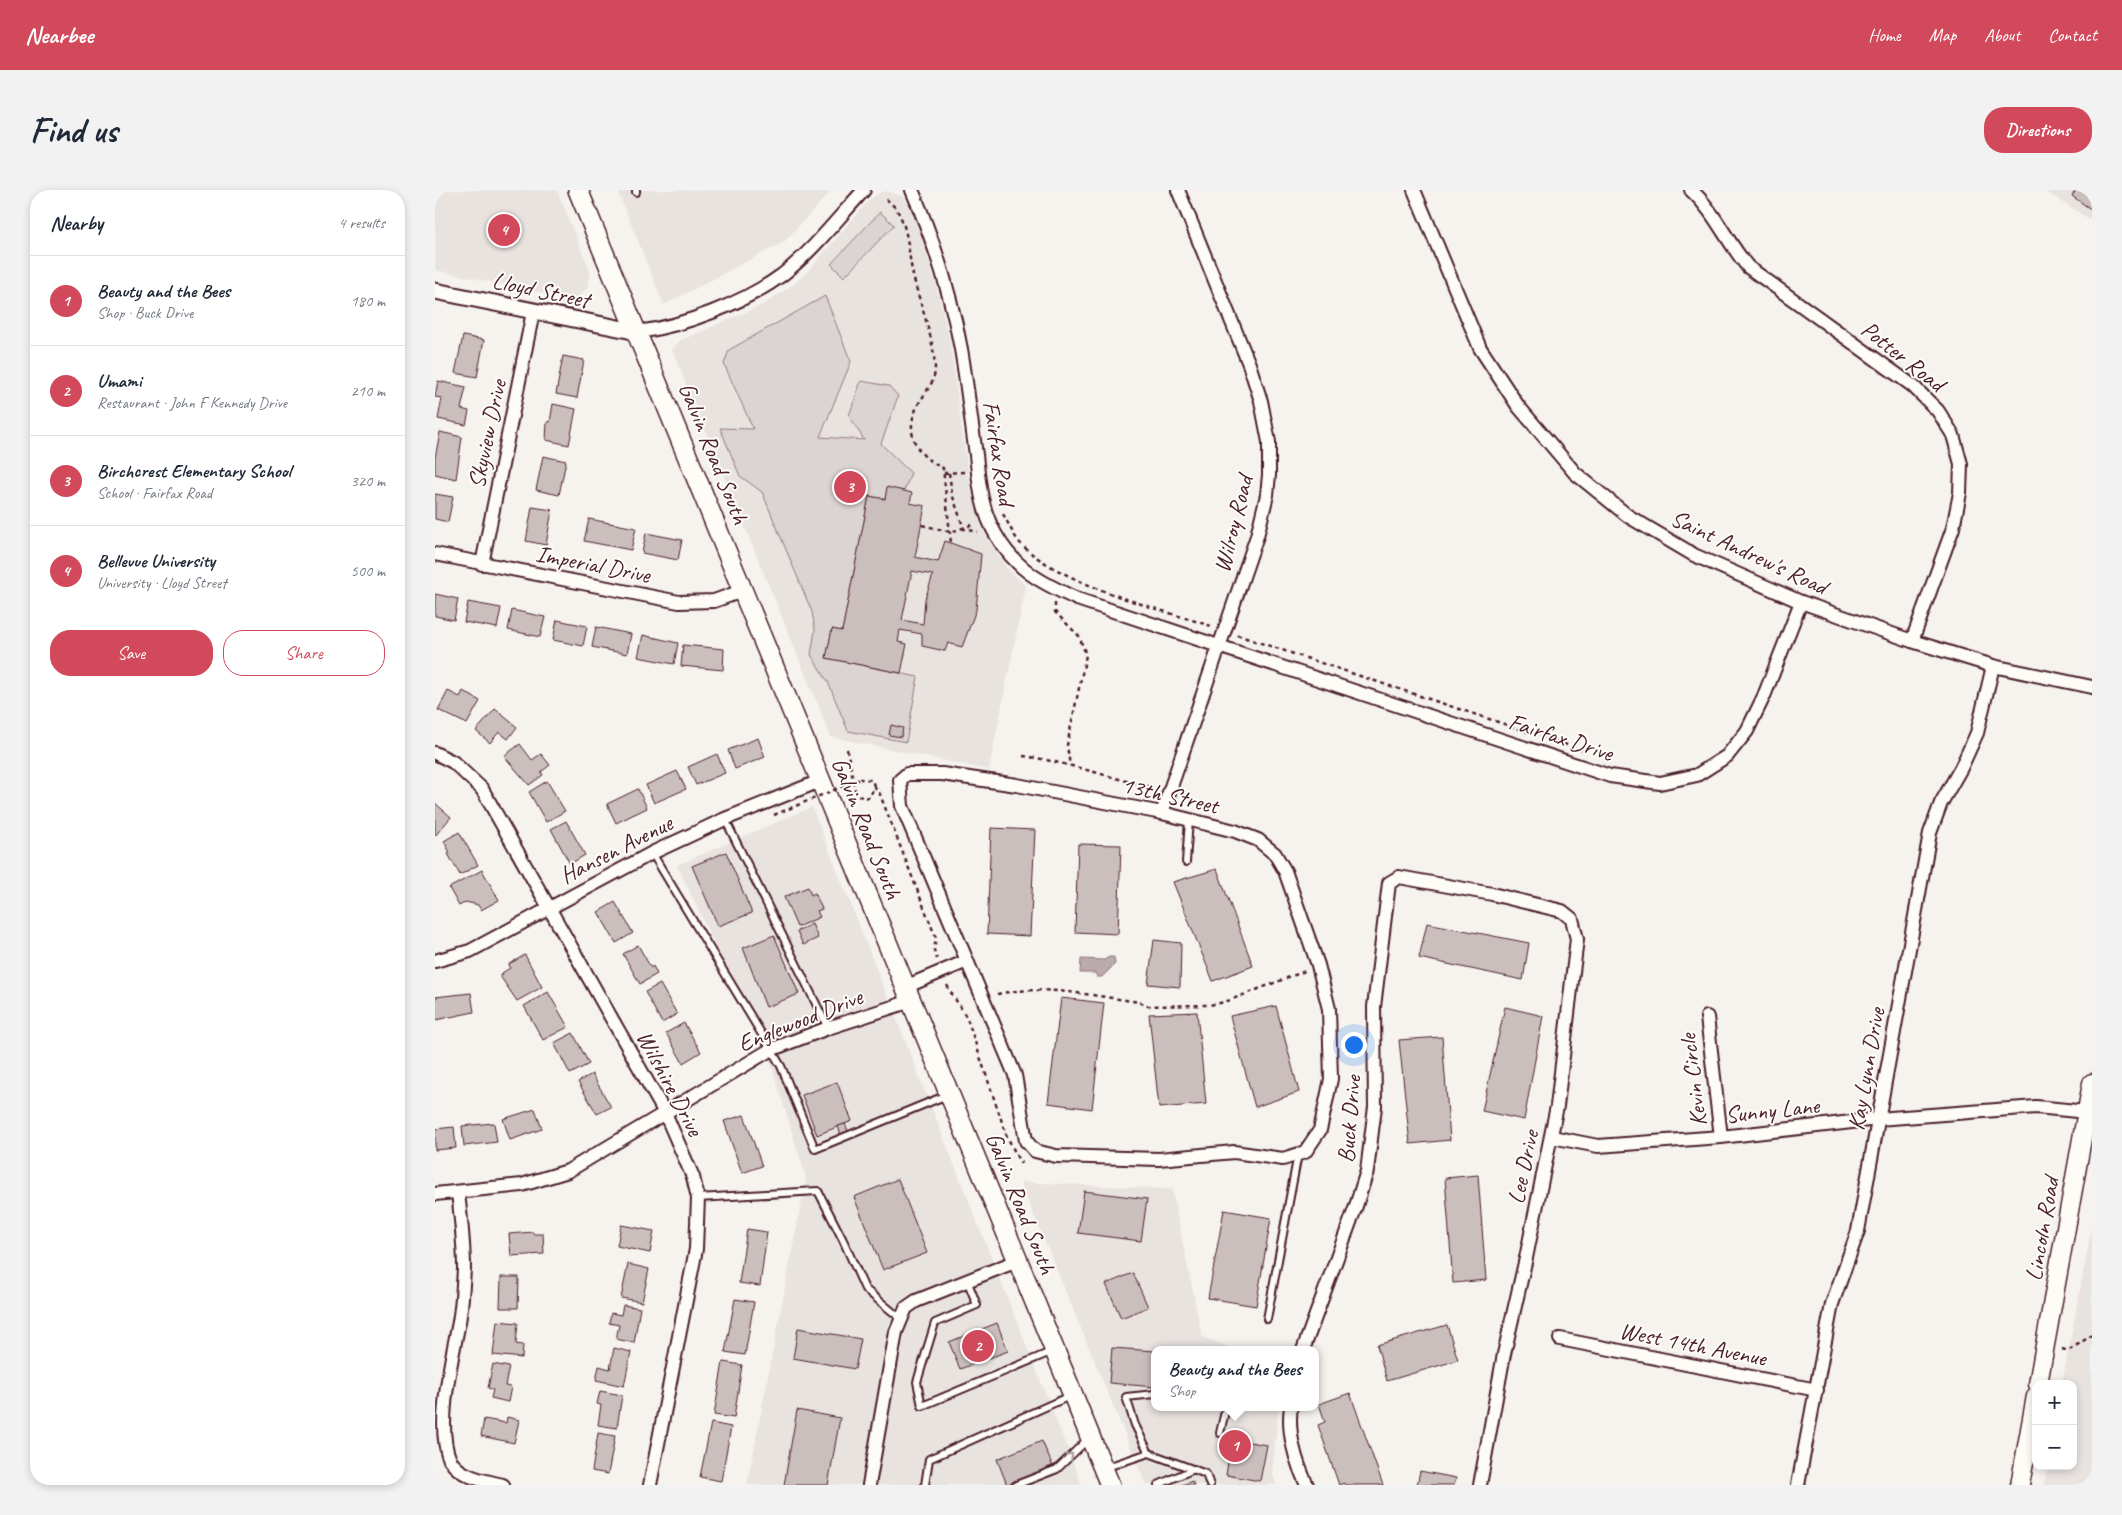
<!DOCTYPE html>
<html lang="en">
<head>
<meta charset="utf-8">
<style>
	:root { --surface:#fff; --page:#f2f2f3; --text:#1f2937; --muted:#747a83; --line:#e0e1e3; --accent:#d1495b }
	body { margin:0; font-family:Caveat,sans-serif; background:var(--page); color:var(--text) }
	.controls { position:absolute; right:15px; bottom:15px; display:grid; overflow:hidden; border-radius:10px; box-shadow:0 2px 8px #0003 }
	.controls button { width:45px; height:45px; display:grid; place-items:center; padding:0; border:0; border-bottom:1px solid var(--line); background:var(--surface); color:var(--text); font:25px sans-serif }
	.you { position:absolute; left:918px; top:854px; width:18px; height:18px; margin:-12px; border:4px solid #fff; border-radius:50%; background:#1a73e8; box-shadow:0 0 0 8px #1a73e833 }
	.badge { display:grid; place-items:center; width:32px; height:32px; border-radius:50%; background:var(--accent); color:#fff; font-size:16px; font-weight:700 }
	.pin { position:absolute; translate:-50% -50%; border:2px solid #fff; box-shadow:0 1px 5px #0006 }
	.popup { position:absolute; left:716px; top:1156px; width:168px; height:65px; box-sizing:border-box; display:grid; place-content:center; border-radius:10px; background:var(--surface); filter:drop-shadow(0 1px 4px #0005); font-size:16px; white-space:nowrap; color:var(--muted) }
	.popup b { font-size:19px; color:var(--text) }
	.popup::after { content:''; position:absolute; left:50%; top:100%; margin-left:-10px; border:10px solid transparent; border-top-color:var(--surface) }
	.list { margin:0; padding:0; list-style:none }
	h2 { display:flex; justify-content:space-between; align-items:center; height:65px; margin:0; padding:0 20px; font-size:21px }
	h2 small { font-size:16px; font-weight:400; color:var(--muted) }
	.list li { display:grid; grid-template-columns:32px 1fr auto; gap:15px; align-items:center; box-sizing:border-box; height:90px; padding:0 20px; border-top:1px solid var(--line) }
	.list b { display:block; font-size:19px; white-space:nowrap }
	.list p { margin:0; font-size:16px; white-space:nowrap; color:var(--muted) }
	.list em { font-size:16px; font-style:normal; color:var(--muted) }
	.actions { display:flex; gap:10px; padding:15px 20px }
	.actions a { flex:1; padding:11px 0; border:1px solid var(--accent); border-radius:20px; text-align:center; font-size:18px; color:var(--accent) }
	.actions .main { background:var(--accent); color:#fff }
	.map { position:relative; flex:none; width:1657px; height:1295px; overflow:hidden; border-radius:20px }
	header { display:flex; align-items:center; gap:30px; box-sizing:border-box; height:70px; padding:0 25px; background:var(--accent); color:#fff }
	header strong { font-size:24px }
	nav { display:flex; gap:28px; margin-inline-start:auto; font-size:18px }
	.intro { display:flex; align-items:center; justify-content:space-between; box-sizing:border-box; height:120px; padding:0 30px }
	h1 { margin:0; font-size:35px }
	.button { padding:12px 22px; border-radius:20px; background:var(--accent); color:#fff; font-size:18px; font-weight:700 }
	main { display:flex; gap:30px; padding:0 30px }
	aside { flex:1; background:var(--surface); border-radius:20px; box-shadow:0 2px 8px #0003 }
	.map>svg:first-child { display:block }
	.built { fill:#e9e3e0 }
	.green { fill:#dcd4d2; stroke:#937a7e }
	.water { fill:#bbabac; stroke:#8e7378 }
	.building { fill:#cbbfbe; stroke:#4a1f2b; fill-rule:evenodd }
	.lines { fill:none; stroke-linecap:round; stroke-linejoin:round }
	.service-casing { stroke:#4a1f2b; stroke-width:10 }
	.minor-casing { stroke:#4a1f2b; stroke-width:16 }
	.tertiary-casing { stroke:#4a1f2b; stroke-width:19 }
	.secondary-casing { stroke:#4a1f2b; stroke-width:21 }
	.primary-casing { stroke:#4a1f2b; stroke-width:22 }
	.path { stroke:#4a1f2b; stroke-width:2.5; stroke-dasharray:4 4; stroke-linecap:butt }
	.service { stroke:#fdfcf7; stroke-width:6 }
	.minor { stroke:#fdfcf7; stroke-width:12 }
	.tertiary { stroke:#fdfcf7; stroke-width:15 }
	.secondary { stroke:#fdfcf7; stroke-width:18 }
	.primary { stroke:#fdfcf7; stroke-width:19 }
	.path-bridge { stroke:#4a1f2b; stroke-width:2.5; stroke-dasharray:4 4; stroke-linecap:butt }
	.oneway { stroke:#ac999b }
	.labels { text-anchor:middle; stroke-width:4; stroke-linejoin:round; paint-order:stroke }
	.street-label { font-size:24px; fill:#4a1f2b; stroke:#fdfcf7 }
</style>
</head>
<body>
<header>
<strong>Nearbee</strong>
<nav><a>Home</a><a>Map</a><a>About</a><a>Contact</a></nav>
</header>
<div class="intro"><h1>Find us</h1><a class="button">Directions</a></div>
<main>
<aside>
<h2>Nearby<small>4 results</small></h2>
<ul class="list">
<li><span class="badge">1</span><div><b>Beauty and the Bees</b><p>Shop · Buck Drive</p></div><em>180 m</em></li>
<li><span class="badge">2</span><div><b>Umami</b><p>Restaurant · John F Kennedy Drive</p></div><em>210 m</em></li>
<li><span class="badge">3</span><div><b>Birchcrest Elementary School</b><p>School · Fairfax Road</p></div><em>320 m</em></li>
<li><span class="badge">4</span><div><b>Bellevue University</b><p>University · Lloyd Street</p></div><em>500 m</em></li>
</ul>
<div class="actions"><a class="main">Save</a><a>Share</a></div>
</aside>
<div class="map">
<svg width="1657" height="1295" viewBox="0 0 1657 1295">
	<rect width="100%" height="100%" fill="#f6f3ef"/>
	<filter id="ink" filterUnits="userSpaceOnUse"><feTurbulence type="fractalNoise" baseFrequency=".02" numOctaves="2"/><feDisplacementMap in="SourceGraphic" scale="10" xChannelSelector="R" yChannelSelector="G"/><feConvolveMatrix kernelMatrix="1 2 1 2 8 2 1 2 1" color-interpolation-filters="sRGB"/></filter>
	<g filter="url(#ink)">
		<!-- built -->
		<g class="built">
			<path d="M0,0H122L156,83L152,98L140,110L0,80Z"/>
			<path d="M182,0H397L349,52L229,115Z"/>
			<path d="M1608,0H1657V31Z"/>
			<path d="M452,1L468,7L480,24L501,94L515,152L534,290L547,339L571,377L591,396L554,580L396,547L237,160L244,151L329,114L359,94L374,80L433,11L444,3Z"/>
			<path d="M377,617L647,1295H312L371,988L336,874L242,675Z"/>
			<path d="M585,992L737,999L767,1146L799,1160H720V1217H844L837,1283L842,1295H711Z"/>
			<path d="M1657,1036V1295H1609L1613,1276H1638V1194H1627Z"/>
		</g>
		<!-- green -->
		<g class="green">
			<path d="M445,22L459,35L409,87L396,74Z"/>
			<path d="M390,106L416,172L385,247L429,250L414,226L426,191L454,196L463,206L446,254L476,283L469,301L453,298L450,309L434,306L407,441L397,439L391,468L483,487L471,552L413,541L393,492L376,465L380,440L377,422L327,302L305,286L285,238L318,239L289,174L294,160Z"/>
		</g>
		<!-- water -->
		<path class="water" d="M674,767H679L680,774L667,787H662L660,783H645L646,769L669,770Z"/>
		<!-- building -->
		<g class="building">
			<path d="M1641,0H1657V20L1637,6Z"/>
			<path d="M28,146L49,150L42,187L20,183Z"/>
			<path d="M128,166L149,170L142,208L121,204Z"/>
			<path d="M3,191L31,197L26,219L34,221L31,235L3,229L7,208L0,207Z"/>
			<path d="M118,214L141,219L134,255L111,250L112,232H115Z"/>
			<path d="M5,242L27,247L21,289L0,284V268Z"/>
			<path d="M108,266L131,271L124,305L101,300Z"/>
			<path d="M452,297L477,303L475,313L490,316L480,367L503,372L510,351L546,364L541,420L527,457L513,453L510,461L487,456V444L465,440L463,452L472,454L466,483L391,468L397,439L407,441L434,306L450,309ZM477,381L498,385L490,409L488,434L467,430Z"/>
			<path d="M0,304L18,307L13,332L0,329Z"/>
			<path d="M97,317L117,320L111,355L91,351Z"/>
			<path d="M154,329L201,338L196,360L149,351Z"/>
			<path d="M211,343L247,350L243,370L207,363Z"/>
			<path d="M0,404L23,409L19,430L0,426Z"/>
			<path d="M33,412L66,418L62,438L29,432Z"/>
			<path d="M77,420L110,427L105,447L73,440Z"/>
			<path d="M122,430L152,436L148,456L118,450Z"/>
			<path d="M161,437L196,444L192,464L157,457Z"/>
			<path d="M208,445L243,453L239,474L203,467Z"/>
			<path d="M248,455L289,459L288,480L246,476Z"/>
			<path d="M13,501L25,507L28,501L45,511L32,534L3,520Z"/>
			<path d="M60,519L82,537L73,549L64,542L55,553L41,541Z"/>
			<path d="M456,535L468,538L466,547L454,545Z"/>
			<path d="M323,548L330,567L300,579L293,560Z"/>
			<path d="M85,554L97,570L106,564L115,575L106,582L108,585L94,595L69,566Z"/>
			<path d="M282,564L290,583L261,595L253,577Z"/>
			<path d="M242,581L251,599L219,613L211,595Z"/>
			<path d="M112,591L130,621L111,632L94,602Z"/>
			<path d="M203,599L212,618L181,633L172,614Z"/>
			<path d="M0,613L16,627L0,646Z"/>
			<path d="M131,631L150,665L135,674L116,639Z"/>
			<path d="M556,638L600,640L595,746L552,744Z"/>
			<path d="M24,642L43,675L25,685L13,664L15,663L9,651Z"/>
			<path d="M643,654L686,655L683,744L640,742Z"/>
			<path d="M291,662L317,723L283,736L257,676Z"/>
			<path d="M782,679L818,776L778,791L738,692Z"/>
			<path d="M47,680L64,710L46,720L43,715L31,712L24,716L14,698Z"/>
			<path d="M373,697L376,705L380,703L387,719L382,721L385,727L362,737L349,707Z"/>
			<path d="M180,712L198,743L181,753L163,722Z"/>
			<path d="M992,733L1094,753L1088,790L984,768Z"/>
			<path d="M377,734L383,748L368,755L362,741Z"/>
			<path d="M339,745L364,804L331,817L308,758Z"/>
			<path d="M719,750L746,753L745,797L713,794Z"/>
			<path d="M203,755L216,778L218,776L222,784L205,794L188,764Z"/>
			<path d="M90,765L107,797L82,811L65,786L68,785L67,783L75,778L74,774Z"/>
			<path d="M225,794L242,824L227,833L210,802Z"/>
			<path d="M113,802L133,837L108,850L89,816Z"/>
			<path d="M36,803L39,822L1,830L0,807Z"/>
			<path d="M626,808L669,813L657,919L613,913Z"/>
			<path d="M841,816L864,902L820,917L795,826Z"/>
			<path d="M1070,817L1108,826L1089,930L1047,921Z"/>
			<path d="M762,822L771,914L724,918L714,824Z"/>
			<path d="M249,833L266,862L248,873L231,843Z"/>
			<path d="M138,843L154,874L135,884L119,853Z"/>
			<path d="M1007,847L1015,950L975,954L964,850Z"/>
			<path d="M157,884L176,917L162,924L143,892Z"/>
			<path d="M402,892L417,931L382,945L367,905Z"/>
			<path d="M100,919L107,939L75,950L68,929Z"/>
			<path d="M309,925L327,976L307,983L289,931Z"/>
			<path d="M59,933L62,952L29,956L27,936Z"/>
			<path d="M410,934L414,943L406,945L403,936Z"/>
			<path d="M19,937L21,958L0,960V939Z"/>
			<path d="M1043,985L1051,1090L1018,1093L1010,988Z"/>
			<path d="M463,989L492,1063L448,1080L419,1007Z"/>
			<path d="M649,1001L712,1009L706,1051L643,1043Z"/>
			<path d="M789,1020L836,1028L821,1116L773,1108Z"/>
			<path d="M186,1035L219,1041L215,1063L182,1056Z"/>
			<path d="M312,1039L332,1042L325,1096L304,1093Z"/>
			<path d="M98,1042V1044H108L109,1064L76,1066L74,1044Z"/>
			<path d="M193,1074L214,1079L207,1112L186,1108Z"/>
			<path d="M698,1083L713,1117L686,1128L671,1094Z"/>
			<path d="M66,1087H84L83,1118H65Z"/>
			<path d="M300,1109L319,1112L310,1165L290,1162Z"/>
			<path d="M188,1115L205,1118L199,1153L181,1149L184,1135L174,1133L176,1123L186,1125Z"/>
			<path d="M62,1131L83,1133L81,1154L88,1155L87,1168L58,1165Z"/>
			<path d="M562,1133L573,1161L525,1179L514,1152Z"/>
			<path d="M1012,1135L1023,1170L952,1191L942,1155Z"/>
			<path d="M363,1138L426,1149L420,1179L358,1168Z"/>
			<path d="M179,1158L196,1162L189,1196L161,1190L164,1176L175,1179Z"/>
			<path d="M677,1158L720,1161V1197L674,1193Z"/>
			<path d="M288,1172L307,1175L299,1228L279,1225Z"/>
			<path d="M58,1174L74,1177L70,1196L76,1197L73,1212L56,1208L58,1200L53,1198Z"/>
			<path d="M165,1201L187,1205L182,1238L163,1235L166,1215L162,1214Z"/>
			<path d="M915,1203L948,1295H910L909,1293L904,1295L883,1235L890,1232L884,1214Z"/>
			<path d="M362,1220L405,1228L393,1295H349Z"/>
			<path d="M72,1227L84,1230L79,1253L46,1246L49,1229L71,1233Z"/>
			<path d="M276,1233L296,1237L286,1291L265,1287Z"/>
			<path d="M163,1243L180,1246L173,1284L157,1281Z"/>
			<path d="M797,1249L832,1255L825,1291L791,1285Z"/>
			<path d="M607,1251L618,1277L572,1295L562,1269Z"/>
			<path d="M985,1281L1021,1288L1019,1295H982Z"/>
			<path d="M757,1291L759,1295H747Z"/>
		</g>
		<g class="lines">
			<!-- service casing -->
			<g class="service-casing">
				<g id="service">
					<path d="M201,0V2"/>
					<path d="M290,629L393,838"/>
					<path d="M217,663L346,876L380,959L512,905"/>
					<path d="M751,672L754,630"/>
					<path d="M263,1008L383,1001L408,1050L430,1099L465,1128"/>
					<path d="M532,1090L542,1115L500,1133L482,1192L487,1216L618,1161"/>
					<path d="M832,1129L863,964"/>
					<path d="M785,1243L791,1217"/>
					<path d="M714,1263L771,1284L775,1295"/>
					<path d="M669,1278L714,1263L700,1235L691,1207L720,1204"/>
					<path d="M490,1295L494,1269L637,1205"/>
					<path d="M581,1295L622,1279L653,1249"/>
					<path d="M723,1295L759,1279"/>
				</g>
			</g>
			<!-- minor casing -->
			<g class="minor-casing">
				<g id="minor">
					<path d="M477,0C499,51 516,105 526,159C532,194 536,230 541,265C544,292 546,320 561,345C581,380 607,393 642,409L1175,586L1225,593L1262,585L1292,566L1312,541L1329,506L1366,412"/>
					<path d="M979,0L1045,158L1083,216L1140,283L1193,326L1259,365L1366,412L1477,451L1558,476L1657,497"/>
					<path d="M1256,0C1280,22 1292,52 1313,77L1478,196L1503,221L1518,245L1526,274L1525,303L1518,338L1477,451"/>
					<path d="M203,142C249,136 309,113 347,85C378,61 403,28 429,0"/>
					<path d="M0,364L244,412L279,411L307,401"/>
					<path d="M47,374L98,122"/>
					<path d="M0,563L18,572L47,599L230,923L258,987L263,1008L261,1059L215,1295"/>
					<path d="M472,584H507L582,595L727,623L800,641L823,650L840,664L850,681L883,775L894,819L896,889L885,940L870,962L848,969L799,962L724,969L621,966L600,961L591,951L580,885L467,616L465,590Z"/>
					<path d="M727,623L822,346L832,305L834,285V252L826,211L814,174L743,0"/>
					<path d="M0,771L35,761L217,663L290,629L385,591"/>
					<path d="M470,797L532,771"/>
					<path d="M1272,827L1286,947"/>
					<path d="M1117,947L1163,956L1286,947L1443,929L1601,917L1652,922"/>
					<path d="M23,1003C26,1028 29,1054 29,1079C28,1096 27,1115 24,1132C17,1168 0,1237 15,1270C25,1287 50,1291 68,1295"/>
					<path d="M0,1004L87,995L133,981L335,860L393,838L476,811"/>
					<path d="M1125,1149L1382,1200"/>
					<path d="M868,1160L921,1016L932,981L940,917L939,817L954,693L964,687L1057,704L1127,721L1137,729L1142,749L1122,916L1091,1068L1069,1164L1045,1295"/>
					<path d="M856,1217C852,1242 861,1273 872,1295"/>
					<path d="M434,1295L461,1142L471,1118L481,1111L582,1071"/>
					<path d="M1363,1295L1397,1114L1423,1041L1495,643L1506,613L1526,578L1542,543L1558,476"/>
				</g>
			</g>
			<!-- tertiary casing -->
			<g class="tertiary-casing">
				<path id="tertiary" d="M0,101L203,142"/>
			</g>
			<!-- secondary casing -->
			<g class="secondary-casing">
				<g id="secondary">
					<path d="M1603,1194L1657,893"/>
					<path d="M1585,1295L1601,1206"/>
				</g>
			</g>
			<!-- primary casing -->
			<g class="primary-casing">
				<path id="primary" d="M143,0L675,1295"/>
			</g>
			<!-- path -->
			<g class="path">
				<path d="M451,9C455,12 459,16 462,20C472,37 473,56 476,75C482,110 499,143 500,179C500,194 488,204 482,217C469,244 482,267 508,278L516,353"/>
				<path d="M509,283L530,282"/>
				<path d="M514,283L517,304L529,339L543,342"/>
				<path d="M568,324C574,334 579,348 588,356C629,395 721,418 776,436"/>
				<path d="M487,335L516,342L540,334"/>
				<path d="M620,413V422L644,446L651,465L632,555L635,576"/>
				<path d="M802,445L1147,560"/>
				<path d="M412,559L420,600L423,605L428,608L435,607L439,596L437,590L425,589"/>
				<path d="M588,566C633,572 677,589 722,598"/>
				<path d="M439,596L444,602L501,748L499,760L502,769"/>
				<path d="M512,795C518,808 527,817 533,831L571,944L585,973L589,970"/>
				<path d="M562,804C608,794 658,806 705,812L710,816L774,815L790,812L870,781"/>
				<path d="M1627,1159L1633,1161L1657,1145"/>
			</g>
			<!-- service -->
			<use href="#service" class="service"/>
			<!-- minor -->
			<use href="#minor" class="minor"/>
			<!-- tertiary -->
			<use href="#tertiary" class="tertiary"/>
			<!-- secondary -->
			<use href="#secondary" class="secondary"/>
			<!-- primary -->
			<use href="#primary" class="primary"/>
			<!-- path-bridge -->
			<path class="path-bridge" d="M339,625L425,589"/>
		</g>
		<!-- one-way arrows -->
		<defs><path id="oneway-chevron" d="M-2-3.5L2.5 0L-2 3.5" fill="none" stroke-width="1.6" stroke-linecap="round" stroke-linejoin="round" transform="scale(1.25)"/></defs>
		<use class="oneway" href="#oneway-chevron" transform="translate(635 1266) rotate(-44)"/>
	</g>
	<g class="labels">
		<!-- street labels -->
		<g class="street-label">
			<text transform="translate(106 100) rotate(12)" y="8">Lloyd Street</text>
			<text transform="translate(1468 166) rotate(38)" y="8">Potter Road</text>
			<text transform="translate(52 244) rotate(-78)" y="8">Skyview Drive</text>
			<text transform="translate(279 263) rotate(68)" y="8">Galvin Road South</text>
			<text transform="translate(564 263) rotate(81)" y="8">Fairfax Road</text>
			<text transform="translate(798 334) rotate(-76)" y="8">Wilroy Road</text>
			<text transform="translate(1314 362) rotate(25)" y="8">Saint Andrew's Road</text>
			<text transform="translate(158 374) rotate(11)" y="8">Imperial Drive</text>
			<text transform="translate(1126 547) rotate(18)" y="8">Fairfax Drive</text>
			<text transform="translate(735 605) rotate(13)" y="8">13th Street</text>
			<text transform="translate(432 638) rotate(68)" y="8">Galvin Road South</text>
			<text transform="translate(181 659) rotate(-27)" y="8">Hansen Avenue</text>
			<text transform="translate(365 830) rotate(-22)" y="8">Englewood Drive</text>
			<text transform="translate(1431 879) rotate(-80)" y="8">Kay Lynn Drive</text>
			<text transform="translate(1258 890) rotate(-97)" y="8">Kevin Circle</text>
			<text transform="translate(235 893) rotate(62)" y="8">Wilshire Drive</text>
			<text transform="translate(1337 920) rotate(-6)" y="8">Sunny Lane</text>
			<text transform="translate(914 929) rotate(-85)" y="8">Buck Drive</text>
			<text transform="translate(1088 977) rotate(-78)" y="8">Lee Drive</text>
			<text transform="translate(586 1013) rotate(68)" y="8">Galvin Road South</text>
			<text transform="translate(1607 1039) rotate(-80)" y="8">Lincoln Road</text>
			<text transform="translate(1258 1154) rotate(11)" y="8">West 14th Avenue</text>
		</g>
	</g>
</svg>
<div class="controls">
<button>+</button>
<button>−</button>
</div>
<div class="you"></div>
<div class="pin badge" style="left:800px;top:1256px">1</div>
<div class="popup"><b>Beauty and the Bees</b>Shop</div>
<div class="pin badge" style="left:543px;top:1156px">2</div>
<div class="pin badge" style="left:415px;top:297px">3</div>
<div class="pin badge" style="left:69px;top:40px">4</div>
</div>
</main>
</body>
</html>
